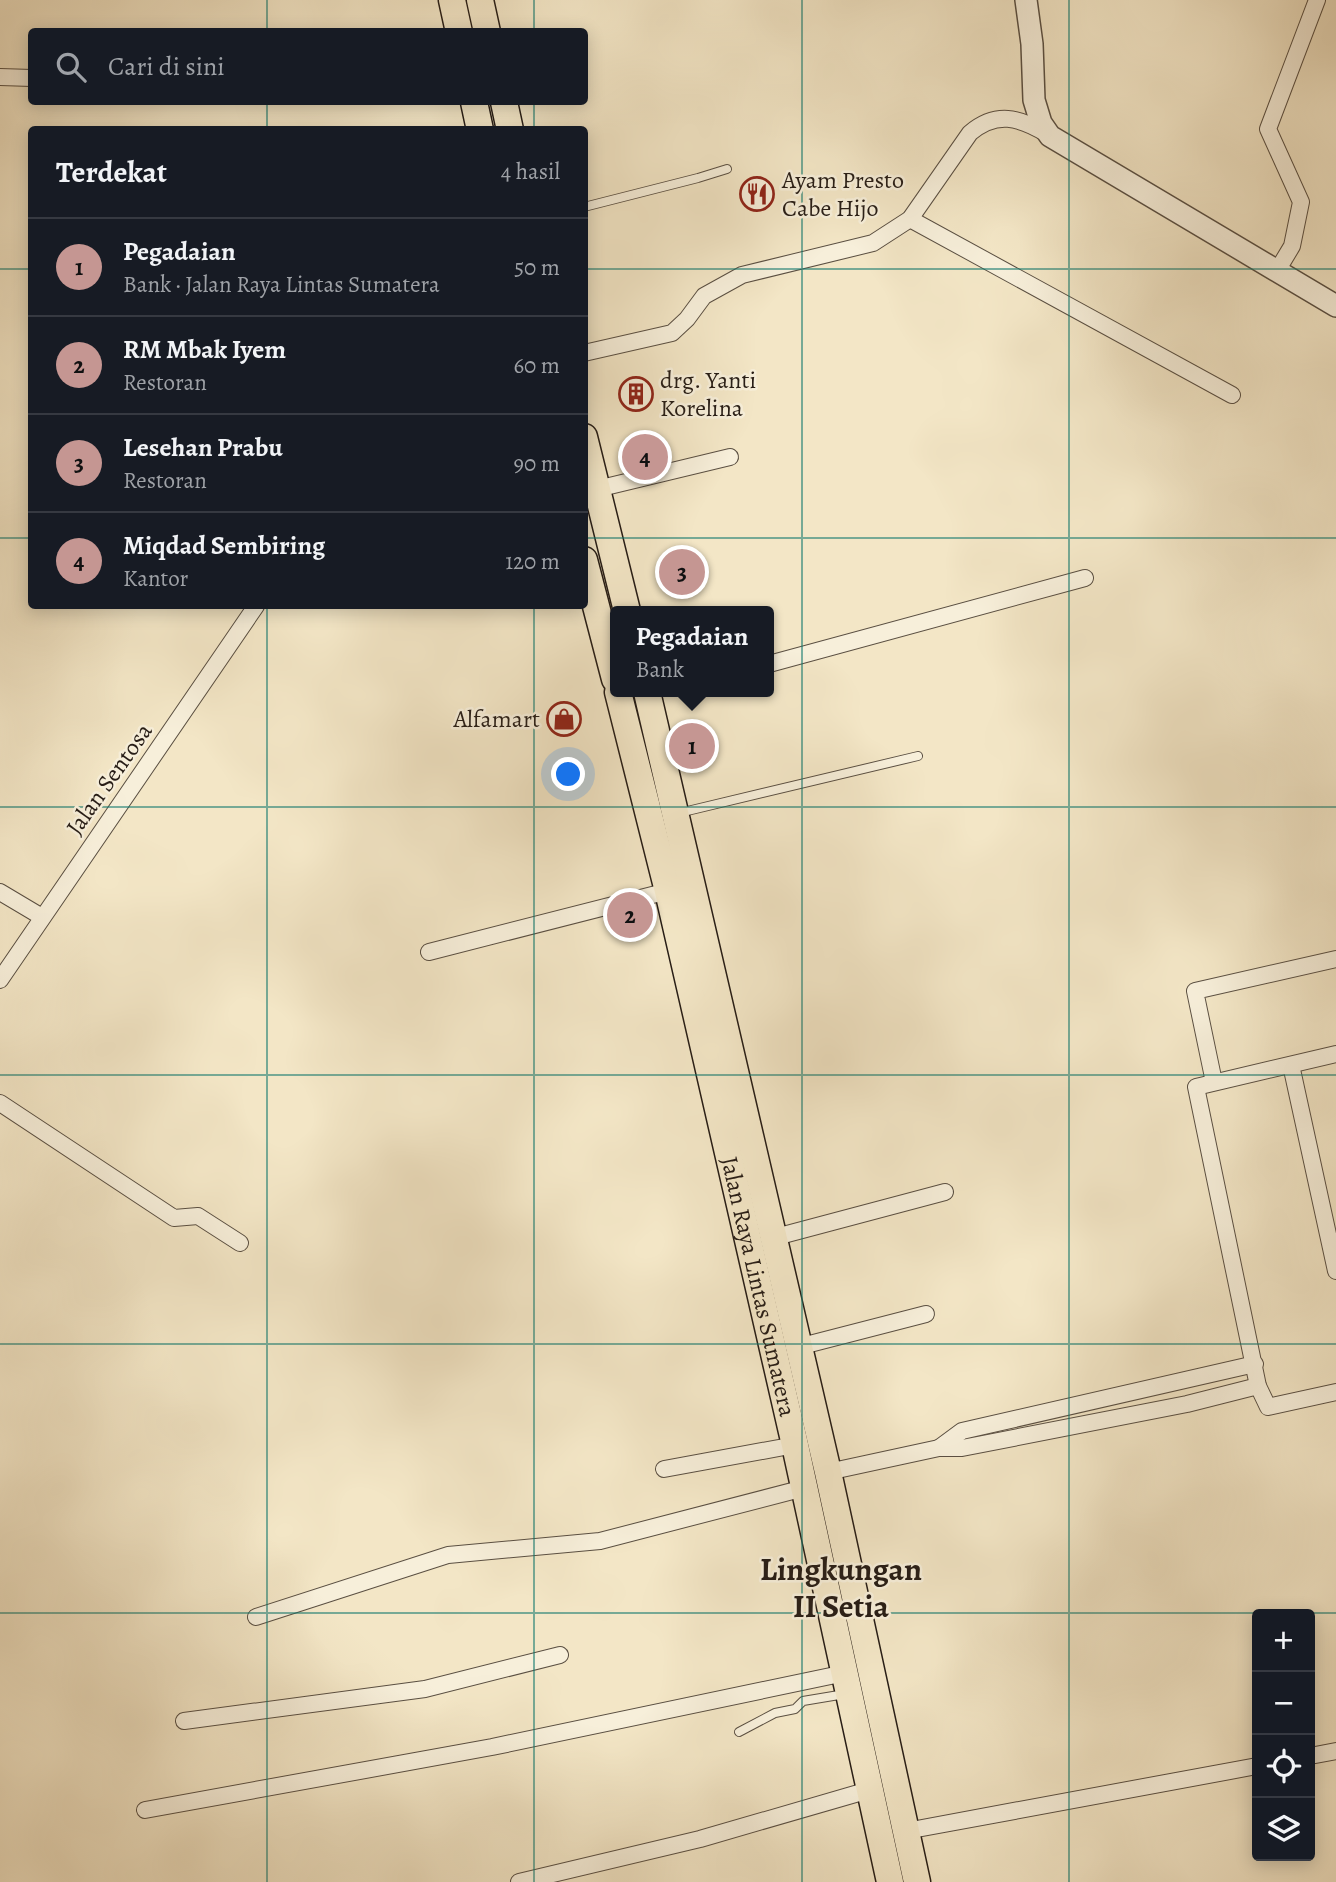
<!DOCTYPE html>
<html lang="id">
<head>
<meta charset="utf-8">
<style>
	:root { --surface:#171b24; --page:#242831; --text:#f1f3f6; --muted:#9ea1a6; --line:#363941; --accent:#c59692 }
	body { margin:0; font-family:Alegreya,serif; background:var(--page); color:var(--text) }
	.controls { position:absolute; right:21px; bottom:21px; display:grid; overflow:hidden; border-radius:7px; box-shadow:0 4px 18px #0003 }
	.controls button { width:63px; height:63px; display:grid; place-items:center; padding:0; border:0; border-bottom:2px solid var(--line); background:var(--surface); color:var(--text); font:35px sans-serif }
	.you { position:absolute; left:569px; top:775px; width:24px; height:24px; margin:-18px; border:5px solid #fff; border-radius:50%; background:#1a73e8; box-shadow:0 0 0 10px #1a73e833 }
	.badge { display:grid; place-items:center; width:46px; height:46px; border-radius:50%; background:var(--accent); color:#111; font-size:23px; font-weight:700 }
	.pin { position:absolute; translate:-50% -50%; border:4px solid #fff; box-shadow:0 2px 7px #0006 }
	.popup { position:absolute; left:610px; top:606px; width:164px; height:91px; box-sizing:border-box; display:grid; place-content:center; border-radius:7px; background:var(--surface); filter:drop-shadow(0 2px 5px #0005); font-size:23px; white-space:nowrap; color:var(--muted) }
	.popup b { font-size:26px; color:var(--text) }
	.popup::after { content:''; position:absolute; left:50%; top:100%; margin-left:-14px; border:14px solid transparent; border-top-color:var(--surface) }
	.list { margin:0; padding:0; list-style:none }
	h2 { display:flex; justify-content:space-between; align-items:center; height:91px; margin:0; padding:0 28px; font-size:30px }
	h2 small { font-size:23px; font-weight:400; color:var(--muted) }
	.list li { display:grid; grid-template-columns:46px 1fr auto; gap:21px; align-items:center; box-sizing:border-box; height:98px; padding:0 28px; border-top:2px solid var(--line) }
	.list b { display:block; font-size:26px; white-space:nowrap }
	.list p { margin:0; font-size:23px; white-space:nowrap; color:var(--muted) }
	.list em { font-size:23px; font-style:normal; color:var(--muted) }
	.icon { flex:none; width:38px; height:38px; fill:none; stroke:currentColor; stroke-width:2; stroke-linecap:round; stroke-linejoin:round }
	.map { position:relative; flex:none; width:1336px; height:1882px; overflow:hidden }
	.search { position:absolute; background:var(--surface); box-shadow:0 4px 18px #0003; left:28px; top:28px; width:560px; height:77px; display:flex; align-items:center; gap:18px; box-sizing:border-box; padding:0 24px; border-radius:7px; color:var(--muted); font-size:26px }
	.panel { position:absolute; background:var(--surface); box-shadow:0 4px 18px #0003; left:28px; top:126px; width:560px; height:483px; border-radius:7px }
	.map>svg:first-child { display:block }
	.lines { fill:none; stroke-linecap:round; stroke-linejoin:round }
	.service-casing { stroke:#5a4f42; stroke-width:10 }
	.minor-casing { stroke:#5a4f42; stroke-width:18 }
	.tertiary-casing { stroke:#5a4f42; stroke-width:24 }
	.trunk-casing { stroke:#271d16; stroke-width:29 }
	.service { stroke:#f7efda; stroke-width:8 }
	.minor { stroke:#f7efda; stroke-width:16 }
	.tertiary { stroke:#f7efda; stroke-width:21 }
	.trunk { stroke:#f3e6c6; stroke-width:26 }
	.grid { fill:none; stroke:#0f766e; stroke-width:2; stroke-opacity:0.55 }
	.labels { text-anchor:middle; stroke-width:5; stroke-linejoin:round; paint-order:stroke }
	.poi-label { font-size:24px; fill:#271d16; stroke:#f7efda; text-anchor:start }
	.street-label { font-size:24px; fill:#271d16; stroke:#f7efda }
	.district-label { font-size:32px; font-weight:bold; fill:#271d16; stroke:#f7efda }
</style>
</head>
<body>
<div class="map">
<svg width="1336" height="1882" viewBox="0 0 1336 1882">
	<rect width="100%" height="100%" fill="#f3e6c6"/>
	<filter id="stains"><feTurbulence type="fractalNoise" baseFrequency=".00286" numOctaves="4"/><feColorMatrix values="0 0 0 0 .2 0 0 0 0 .09 0 0 0 0 .02 0 0 0 .5 -.17"/></filter>
	<radialGradient id="worn" r=".72"><stop offset=".6" stop-color="#630" stop-opacity="0"/><stop offset="1" stop-color="#630" stop-opacity=".3"/></radialGradient>
	<g class="lines">
		<!-- service casing -->
		<g class="service-casing">
			<g id="service">
				<path d="M584,207L698,178L727,169"/>
				<path d="M679,813L918,756"/>
				<path d="M739,1732L775,1713L795,1709L803,1701L845,1694"/>
			</g>
		</g>
		<!-- minor casing -->
		<g class="minor-casing">
			<g id="minor">
				<path d="M0,77L32,78"/>
				<path d="M910,219L1232,395"/>
				<path d="M1277,271L1292,246L1301,202L1268,129L1317,0"/>
				<path d="M584,353L672,333L687,319L704,296L742,275L873,243L910,219L970,133C996,111 1019,117 1047,134"/>
				<path d="M597,489L730,457"/>
				<path d="M769,664L1085,578"/>
				<path d="M0,892L42,917"/>
				<path d="M429,952L668,891"/>
				<path d="M0,980L256,606"/>
				<path d="M1336,1054L1196,1087L1258,1386L1268,1407L1336,1392"/>
				<path d="M1291,1065L1336,1271"/>
				<path d="M1214,1082L1195,991L1336,959"/>
				<path d="M0,1103L174,1218L198,1216L240,1243"/>
				<path d="M772,1238L945,1192"/>
				<path d="M798,1347L926,1314"/>
				<path d="M939,1448L962,1431L1255,1364"/>
				<path d="M664,1469L795,1445"/>
				<path d="M828,1472L939,1448H962L1187,1404L1258,1386"/>
				<path d="M256,1617L448,1555L600,1541L804,1488"/>
				<path d="M184,1721L425,1689L560,1655"/>
				<path d="M1310,1756L1336,1751"/>
				<path d="M145,1810L492,1747L845,1673"/>
				<path d="M906,1831L1257,1766"/>
				<path d="M519,1882L700,1839L869,1790"/>
			</g>
		</g>
		<!-- tertiary casing -->
		<g class="tertiary-casing">
			<path id="tertiary" d="M1026,0L1032,44L1034,100L1041,123L1050,136L1336,306"/>
		</g>
		<!-- trunk casing -->
		<g class="trunk-casing">
			<g id="trunk">
				<path d="M452,0L459,32"/>
				<path d="M480,0L487,32"/>
				<path d="M474,102L480,130"/>
				<path d="M504,102L510,130"/>
				<path d="M584,437L627,611"/>
				<path d="M584,560L615,679"/>
				<path id="s1" d="M618,692L668,891L795,1445L890,1882"/>
				<path d="M647,692L828,1472L917,1882"/>
			</g>
		</g>
		<!-- service -->
		<use href="#service" class="service"/>
		<!-- minor -->
		<use href="#minor" class="minor"/>
		<!-- tertiary -->
		<use href="#tertiary" class="tertiary"/>
		<!-- trunk -->
		<use href="#trunk" class="trunk"/>
	</g>
	<!-- grid -->
	<path class="grid" d="M267,0V32M534,0V32M802,0V1882M1069,0V1882M267,102V130M534,102V130M0,269H32M584,269H1336M0,538H32M584,538H1336M267,606V1882M534,606V1882M0,807H1336M0,1075H1336M0,1344H1336M0,1613H1336"/>
	<!-- icons -->
	<defs>
		<g id="restaurant-ring" transform="scale(1.75)"><circle r="9.5" fill="#f7efda" stroke="#8f2418" stroke-width="1.5"/><path d="M-5-6h1v4h1v-4h1v4h1v-4h1v5L-1.5 .5V6h-2V.5L-5-1ZM5-6V6H3V1.5H1.5Q1.5-4 5-6Z" fill="#8f2418"/></g>
		<g id="building-ring" transform="scale(1.75)"><circle r="9.5" fill="#f7efda" stroke="#8f2418" stroke-width="1.5"/><path d="M-4-6H4V6H1V3H-1V6H-4ZM-2.5-4.3h1.7v1.8h-1.7ZM.8-4.3h1.7v1.8H.8ZM-2.5-1h1.7V.8h-1.7ZM.8-1h1.7V.8H.8Z" fill="#8f2418"/></g>
		<g id="shop-ring" transform="scale(1.75)"><circle r="9.5" fill="#f7efda" stroke="#8f2418" stroke-width="1.5"/><path d="M-5-2.5h2.3a2.7 3.5 0 0 1 5.4 0H5L5.5 6h-11ZM-1.5-2.5h3a1.5 2.3 0 0 0-3 0Z" fill="#8f2418"/></g>
	</defs>
	<g fill-rule="evenodd">
		<use href="#restaurant-ring" x="757" y="194"/>
		<use href="#building-ring" x="636" y="394"/>
		<use href="#shop-ring" x="564" y="719"/>
	</g>
	<g class="labels">
		<!-- poi labels -->
		<g class="poi-label">
			<text x="782" y="188">Ayam Presto<tspan x="782" dy="28">Cabe Hijo</tspan></text>
			<text x="660" y="388">drg. Yanti<tspan x="660" dy="28">Korelina</tspan></text>
			<text x="540" y="727" text-anchor="end">Alfamart</text>
		</g>
		<!-- street labels -->
		<g class="street-label">
			<text transform="translate(109 779) rotate(-55)" y="8">Jalan Sentosa</text>
			<text dy="8" stroke="none"><textPath href="#s1" startOffset="611">Jalan Raya Lintas Sumatera</textPath></text>
		</g>
		<!-- district labels -->
		<g class="district-label">
			<text x="841" y="1580">Lingkungan<tspan x="841" dy="37">II Setia</tspan></text>
		</g>
	</g>
	<rect width="100%" height="100%" filter="url(#stains)"/>
	<rect width="100%" height="100%" fill="url(#worn)"/>
</svg>
<div class="controls">
<button>+</button>
<button>−</button>
<button><svg class="icon" aria-label="locate" viewBox="0 0 24 24"><circle cx="12" cy="12" r="6"/><path d="M12 2v4M12 18v4M2 12h4M18 12h4"/></svg></button>
<button><svg class="icon" aria-label="layers" viewBox="0 0 24 24"><path d="M12 4l9 5-9 5-9-5zM3 14l9 5 9-5"/></svg></button>
</div>
<div class="you"></div>
<div class="pin badge" style="left:692px;top:746px">1</div>
<div class="popup"><b>Pegadaian</b>Bank</div>
<div class="pin badge" style="left:630px;top:915px">2</div>
<div class="pin badge" style="left:682px;top:572px">3</div>
<div class="pin badge" style="left:645px;top:457px">4</div>
<div class="search"><svg class="icon" aria-label="search" viewBox="0 0 24 24"><circle cx="10" cy="10" r="6"/><path d="M15 15l6 6"/></svg>Cari di sini</div>
<section class="panel">
<h2>Terdekat<small>4 hasil</small></h2>
<ul class="list">
<li><span class="badge">1</span><div><b>Pegadaian</b><p>Bank · Jalan Raya Lintas Sumatera</p></div><em>50 m</em></li>
<li><span class="badge">2</span><div><b>RM Mbak Iyem</b><p>Restoran</p></div><em>60 m</em></li>
<li><span class="badge">3</span><div><b>Lesehan Prabu</b><p>Restoran</p></div><em>90 m</em></li>
<li><span class="badge">4</span><div><b>Miqdad Sembiring</b><p>Kantor</p></div><em>120 m</em></li>
</ul>
</section>
</div>
</body>
</html>
